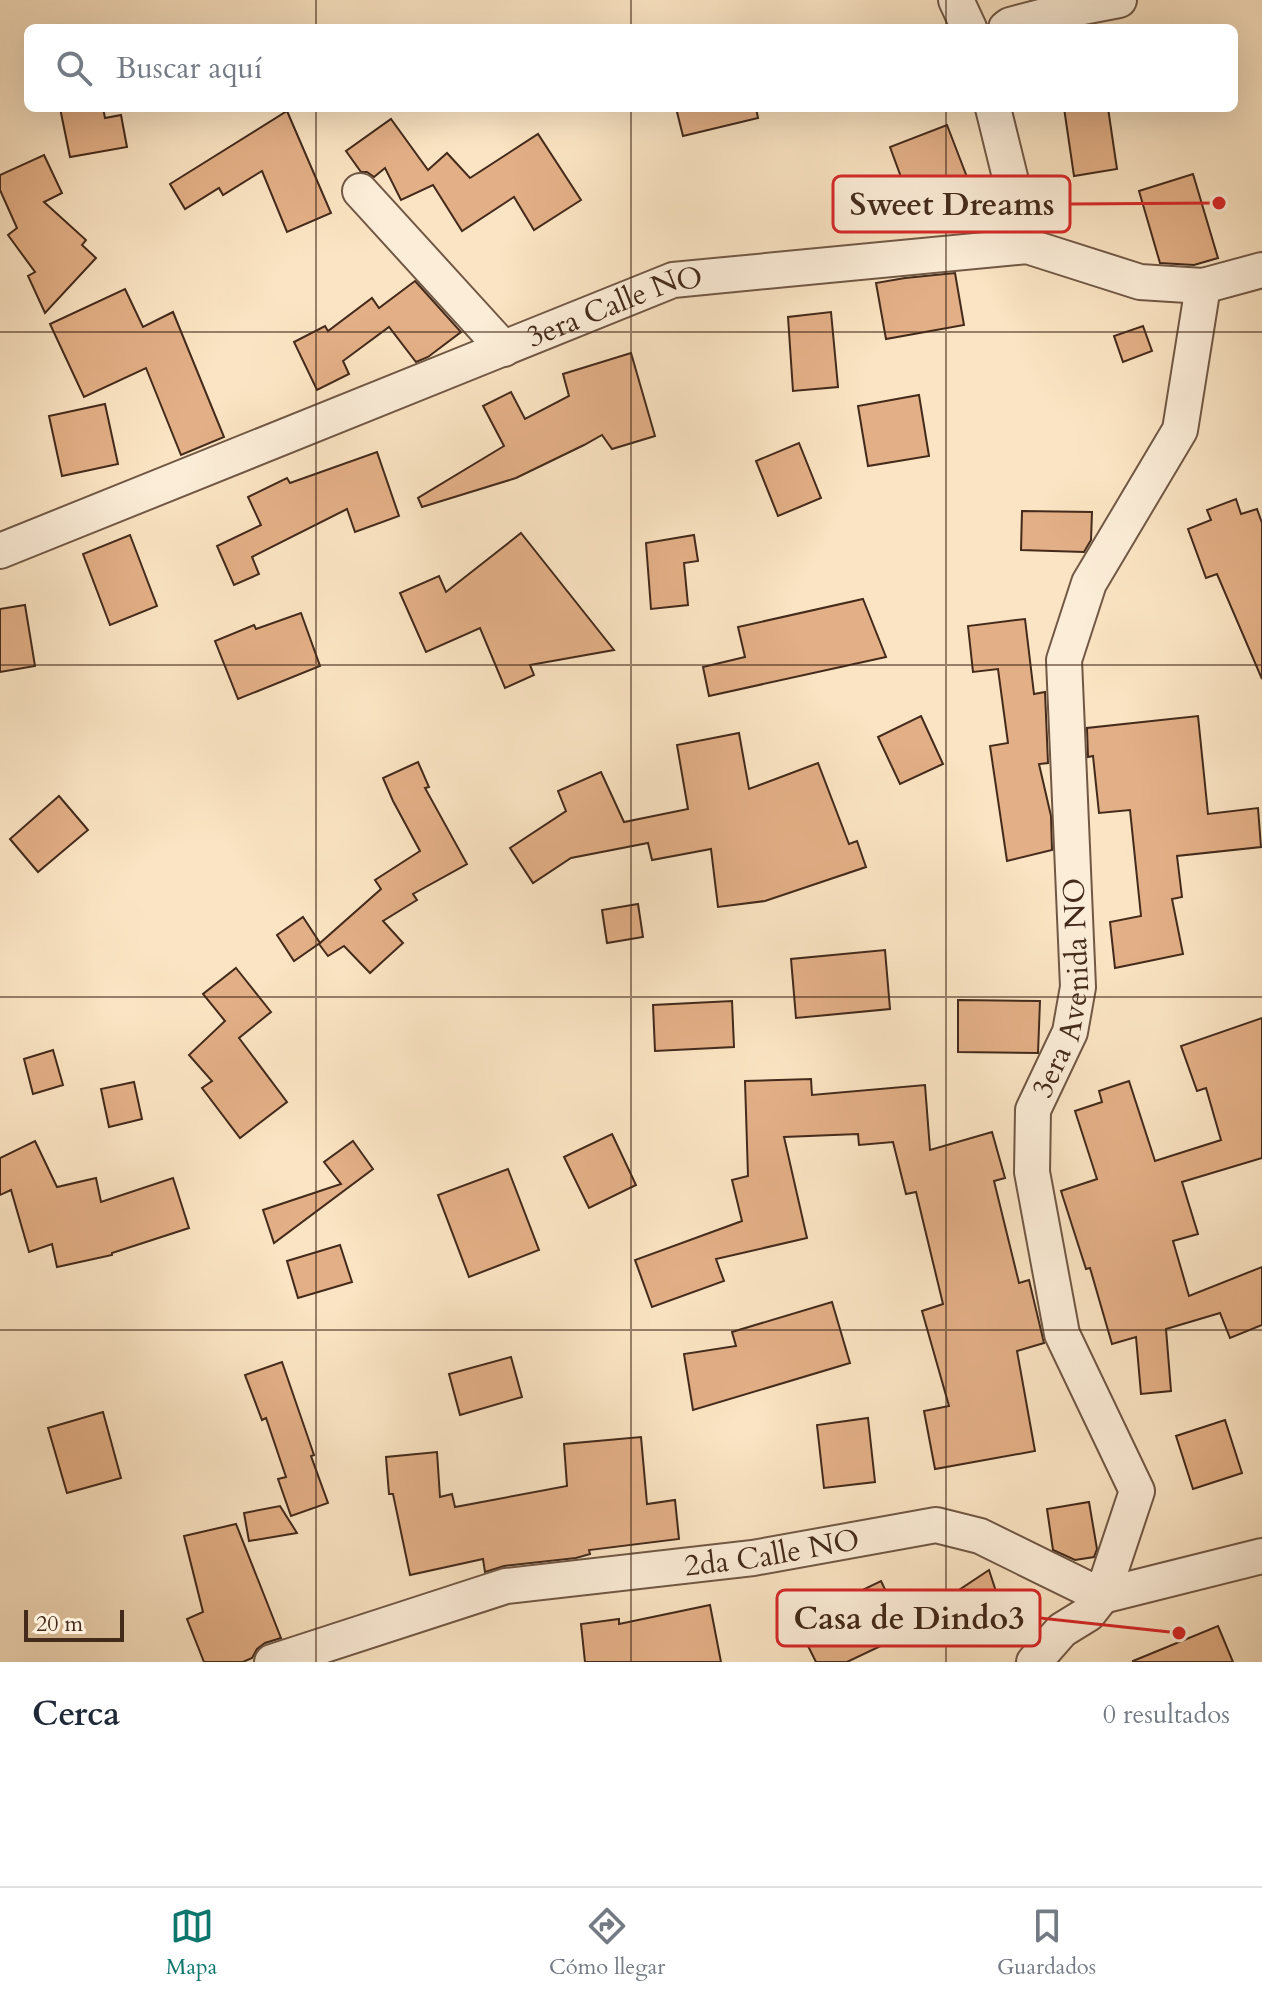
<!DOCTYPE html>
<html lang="es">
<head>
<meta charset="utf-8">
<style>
	:root { --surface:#fff; --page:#f6f6f7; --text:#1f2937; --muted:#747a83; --line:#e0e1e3; --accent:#0f766e }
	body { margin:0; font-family:Cardo,serif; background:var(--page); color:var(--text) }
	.scale { position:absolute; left:24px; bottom:20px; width:100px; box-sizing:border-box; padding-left:8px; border:4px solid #432a1b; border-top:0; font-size:22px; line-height:28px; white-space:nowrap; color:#432a1b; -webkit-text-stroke:6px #fcedd8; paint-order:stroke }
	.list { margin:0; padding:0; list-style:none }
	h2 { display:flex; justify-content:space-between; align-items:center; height:104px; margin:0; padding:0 32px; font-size:34px }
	h2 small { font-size:26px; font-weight:400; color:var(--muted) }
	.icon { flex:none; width:44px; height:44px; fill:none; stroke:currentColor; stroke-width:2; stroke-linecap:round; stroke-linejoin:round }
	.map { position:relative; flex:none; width:1262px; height:1662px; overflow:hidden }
	.search { position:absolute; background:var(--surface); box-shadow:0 8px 32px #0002; left:24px; right:24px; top:24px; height:88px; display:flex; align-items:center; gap:20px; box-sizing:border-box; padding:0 28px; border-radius:12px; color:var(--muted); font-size:30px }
	.sheet { height:224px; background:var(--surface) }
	nav { display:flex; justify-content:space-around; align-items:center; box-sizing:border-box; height:112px; border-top:2px solid var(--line); background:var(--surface); font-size:22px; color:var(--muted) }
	nav a { display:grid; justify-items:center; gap:4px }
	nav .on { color:var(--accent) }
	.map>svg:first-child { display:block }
	.building { fill:#e3af86; stroke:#432a1b; stroke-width:2 }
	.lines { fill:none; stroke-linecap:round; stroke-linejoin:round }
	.minor-casing { stroke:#715845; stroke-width:38 }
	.minor { stroke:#fcedd8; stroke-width:34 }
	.grid { fill:none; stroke:#432a1b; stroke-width:2; stroke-opacity:0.55 }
	.labels { text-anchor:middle; stroke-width:7; stroke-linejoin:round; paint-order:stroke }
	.street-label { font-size:30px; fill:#432a1b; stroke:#fcedd8 }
	.leader { fill:none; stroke:#d62828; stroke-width:3 }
	.callout-dot { fill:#d62828; stroke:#fcedd8; stroke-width:3 }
	.callout { fill:#fcedd8; stroke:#d62828; stroke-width:3 }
	.callout-label { font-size:32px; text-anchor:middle; font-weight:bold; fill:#432a1b }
</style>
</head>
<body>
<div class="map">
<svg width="1262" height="1662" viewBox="0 0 1262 1662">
	<rect width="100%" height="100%" fill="#fbe4c3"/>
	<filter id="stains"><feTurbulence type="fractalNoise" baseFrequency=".0025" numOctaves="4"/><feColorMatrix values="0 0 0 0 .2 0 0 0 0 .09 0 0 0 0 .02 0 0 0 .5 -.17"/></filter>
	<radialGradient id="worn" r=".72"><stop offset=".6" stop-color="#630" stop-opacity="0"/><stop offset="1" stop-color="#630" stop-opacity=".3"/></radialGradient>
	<!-- building -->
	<g class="building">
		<path d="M60,108H103L105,118L121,115L127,147L70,157Z"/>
		<path d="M676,108H756L758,118L683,136Z"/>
		<path d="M1064,108H1108L1117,169L1074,176Z"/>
		<path d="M287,111L331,213L287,232L262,171L223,195L219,188L185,209L170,184Z"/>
		<path d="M391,119L428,170L447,153L470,178L538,134L581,200L534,230L514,197L462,231L433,185L401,200L385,168L374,177L367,172H361L346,151Z"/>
		<path d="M947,125L970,185L912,207L890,147Z"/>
		<path d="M44,155L62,193L44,202L86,240L82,245L96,258L45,313L28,276L35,272L8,235L17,228L0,190V175Z"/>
		<path d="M1193,174L1218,258L1194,265L1160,263L1139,191Z"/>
		<path d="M955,273L964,325L886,339L876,283L905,278Z"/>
		<path d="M415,281L461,332L428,357L416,362L389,327L343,361L349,374L317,390L294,342L325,326L328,331L372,298L379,308Z"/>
		<path d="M125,289L143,327L173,312L224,437L181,455L146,368L84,397L50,324Z"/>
		<path d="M831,312L838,387L793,391L788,317Z"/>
		<path d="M1143,326L1152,351L1123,362L1114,336Z"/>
		<path d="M631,353L655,436L612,449L602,435L584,445L516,478L422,507L418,498L504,446L483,406L511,392L525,419L569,396L563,374Z"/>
		<path d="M919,395L929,456L868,466L858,406Z"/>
		<path d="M105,404L118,464L62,476L49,416Z"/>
		<path d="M799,443L821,498L778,516L756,461Z"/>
		<path d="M377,452L399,516L355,532L347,509L252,557L259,574L234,585L217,546L261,525L248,497L287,478L290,483Z"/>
		<path d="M1236,499L1241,514L1257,509L1262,523V679L1217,574L1206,578L1188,529L1211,520L1207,510Z"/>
		<path d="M1022,511L1092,512L1091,540L1084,552L1021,550Z"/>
		<path d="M521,533L614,650L530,665L534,675L505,688L480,628L426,652L400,593L439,576L446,592Z"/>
		<path d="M130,535L157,606L110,625L83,554Z"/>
		<path d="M694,535L698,561L684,563L688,605L651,609L646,543Z"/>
		<path d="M863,599L886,657L709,696L703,667L745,657L738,627Z"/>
		<path d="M25,605L35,666L0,672V609Z"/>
		<path d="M301,613L320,666L238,699L215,641L254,625L256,629Z"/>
		<path d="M1025,619L1034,694L1045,692L1048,763L1039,764L1051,816L1052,850L1007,861L990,746L1008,743L998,669L973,672L968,626Z"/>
		<path d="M921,716L943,764L900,784L878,737Z"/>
		<path d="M1198,716L1208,814L1258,808L1261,847L1177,856L1182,897L1172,899L1183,954L1115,968L1110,922L1141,916L1130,810L1099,813L1093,756L1088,757L1087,728Z"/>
		<path d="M739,733L749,789L818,763L849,844L857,841L866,867L765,901L718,907L711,849L652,860L648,843L571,858L533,883L510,848L566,811L558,791L601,772L624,822L688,809L677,745Z"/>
		<path d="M418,762L429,787L425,788L467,864L413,894L417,900L383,921L403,943L370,973L344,946L328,956L319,944L381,889L375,880L420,851L393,801L383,778Z"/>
		<path d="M59,796L88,830L38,872L10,839Z"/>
		<path d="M638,904L643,937L607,943L602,910Z"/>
		<path d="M303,917L320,943L294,961L277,935Z"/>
		<path d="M885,950L890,1009L796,1018L791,959Z"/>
		<path d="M236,968L271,1012L239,1038L287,1102L240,1138L202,1088L212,1081L189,1055L225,1021L203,994Z"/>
		<path d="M958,1000L1040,1001L1038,1053L958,1052Z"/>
		<path d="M732,1001L734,1047L655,1051L653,1005Z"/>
		<path d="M1262,1018V1158L1182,1182L1198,1234L1173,1241L1189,1296L1262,1267V1325L1230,1338L1220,1313L1166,1329L1171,1391L1141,1394L1136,1337L1112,1344L1090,1268L1086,1269L1061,1191L1097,1179L1075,1111L1102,1102L1099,1091L1129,1081L1155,1161L1221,1140L1206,1088L1197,1091L1181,1046Z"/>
		<path d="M53,1050L63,1085L33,1094L24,1059Z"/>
		<path d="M811,1079L812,1095L925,1085L930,1150L992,1132L1005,1178L994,1181L1019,1283L1029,1280L1044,1343L1017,1351L1035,1451L935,1469L924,1411L949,1406L922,1311L943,1304L916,1192L906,1194L893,1142L859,1145L858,1134L784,1137L807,1238L716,1259L724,1281L652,1307L635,1260L742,1221L732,1180L748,1176L745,1081Z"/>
		<path d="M134,1082L142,1119L109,1127L101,1089Z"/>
		<path d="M612,1134L636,1185L589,1208L564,1157Z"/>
		<path d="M35,1141L57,1187L96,1178L101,1202L173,1178L189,1228L112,1253V1255L57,1267L52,1244L29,1252L11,1190L0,1195V1158Z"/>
		<path d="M353,1141L373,1169L274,1243L263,1210L341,1184L324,1162Z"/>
		<path d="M508,1169L539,1250L469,1277L438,1195Z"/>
		<path d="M340,1245L352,1282L298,1298L287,1261Z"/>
		<path d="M832,1302L850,1363L693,1410L684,1354L736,1346L732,1332Z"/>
		<path d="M511,1357L522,1397L460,1415L449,1374Z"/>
		<path d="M282,1362L314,1455L311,1456L328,1503L291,1516L278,1479L286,1477L266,1418L262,1420L245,1375Z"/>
		<path d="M103,1412L121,1478L67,1493L48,1428Z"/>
		<path d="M868,1418L875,1482L824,1488L817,1425Z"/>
		<path d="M1225,1420L1242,1473L1193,1489L1176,1436Z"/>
		<path d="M641,1437L647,1504L675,1500L679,1539L589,1550L590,1554L576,1558L504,1566L485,1572L483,1559L410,1575L393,1494H389L386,1457L437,1452L440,1497L452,1494L455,1507L567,1486L564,1444Z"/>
		<path d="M1089,1502L1097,1549L1094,1557L1075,1560L1053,1550L1047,1509Z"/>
		<path d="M280,1506L297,1533L249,1541L244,1513Z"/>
		<path d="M236,1524L281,1638L265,1643L257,1649L252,1658L243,1662H204L187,1619L203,1612L184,1536Z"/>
		<path d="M989,1570L1007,1625L954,1642L941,1602Z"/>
		<path d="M881,1581L906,1634L847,1662H816L796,1622Z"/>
		<path d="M710,1605L721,1662H585L581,1624L619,1619V1624Z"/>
		<path d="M1218,1626L1233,1662H1133V1661Z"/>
	</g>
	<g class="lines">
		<!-- minor casing -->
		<g class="minor-casing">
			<g id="minor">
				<path d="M956,0L969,28"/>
				<path d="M1006,28L1010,25L1067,10L1119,0"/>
				<path d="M993,108L1027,246"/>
				<path d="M360,191L504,349"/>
				<path id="s1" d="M0,551L673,280L1027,246L1140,282L1203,286L1262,270"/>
				<path id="s2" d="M272,1662L506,1586L753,1558L936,1525L980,1536L1102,1596L1262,1556"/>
				<path id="s3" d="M1034,1662L1062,1630L1088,1614L1102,1596L1137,1491L1062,1334L1032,1172L1033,1110L1070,1032L1078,987L1064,660L1089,583L1180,430L1203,286"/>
			</g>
		</g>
		<!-- minor -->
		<use href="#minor" class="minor"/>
	</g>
	<!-- grid -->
	<path class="grid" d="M316,0V28M631,0V28M946,0V28M316,108V1662M631,108V1662M946,108V1662M0,332H1262M0,665H1262M0,997H1262M0,1330H1262"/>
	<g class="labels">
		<!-- street labels -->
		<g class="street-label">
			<text dy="10" stroke="none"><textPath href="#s1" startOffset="662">3era Calle NO</textPath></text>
			<text dy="10" stroke="none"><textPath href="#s3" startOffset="736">3era Avenida NO</textPath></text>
			<text dy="10" stroke="none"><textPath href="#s2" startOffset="514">2da Calle NO</textPath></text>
		</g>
	</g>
	<!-- callouts -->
	<path class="leader" d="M1219 203L1070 204M1179 1633L1040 1618"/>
	<g class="callout-dot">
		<circle cx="1219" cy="203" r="8"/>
		<circle cx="1179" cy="1633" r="8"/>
	</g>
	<g class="callout">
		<rect x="833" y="176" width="237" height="56" rx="8"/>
		<rect x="777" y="1590" width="263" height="56" rx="8"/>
	</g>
	<g class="callout-label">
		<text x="952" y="215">Sweet Dreams</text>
		<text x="909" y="1629">Casa de Dindo3</text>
	</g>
	<rect width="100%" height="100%" filter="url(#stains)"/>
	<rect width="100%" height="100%" fill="url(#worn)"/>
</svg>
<div class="scale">20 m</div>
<div class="search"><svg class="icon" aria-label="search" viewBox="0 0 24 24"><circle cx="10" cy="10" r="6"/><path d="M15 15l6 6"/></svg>Buscar aquí</div>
</div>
<section class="sheet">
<h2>Cerca<small>0 resultados</small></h2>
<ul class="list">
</ul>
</section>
<nav>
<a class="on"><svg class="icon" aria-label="map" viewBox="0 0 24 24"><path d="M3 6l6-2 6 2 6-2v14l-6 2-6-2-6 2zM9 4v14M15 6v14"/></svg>Mapa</a>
<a><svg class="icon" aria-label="directions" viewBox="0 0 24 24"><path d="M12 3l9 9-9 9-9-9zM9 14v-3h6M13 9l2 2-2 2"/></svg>Cómo llegar</a>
<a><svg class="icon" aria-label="saved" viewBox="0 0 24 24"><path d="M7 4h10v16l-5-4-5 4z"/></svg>Guardados</a>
</nav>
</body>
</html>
